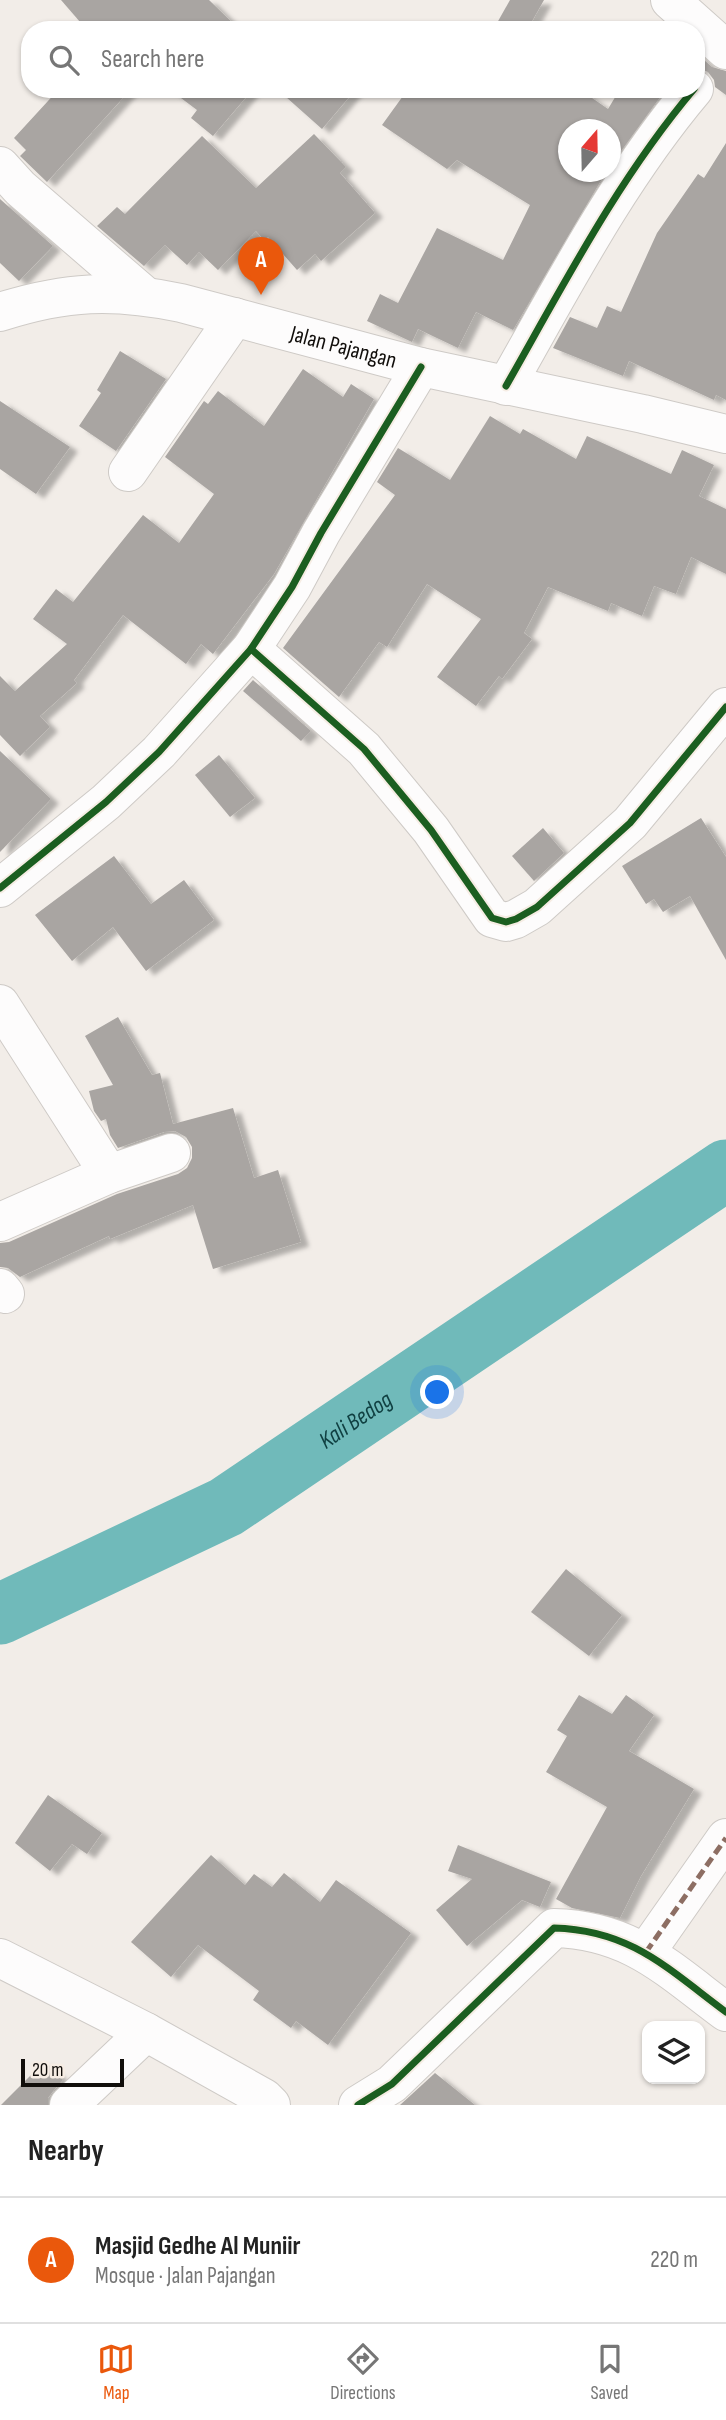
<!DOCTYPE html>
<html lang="en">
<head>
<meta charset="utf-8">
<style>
	:root { --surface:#fff; --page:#f6f6f6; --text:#222; --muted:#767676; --line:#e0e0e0; --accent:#ea580c }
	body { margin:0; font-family:"Sofia Sans Condensed",sans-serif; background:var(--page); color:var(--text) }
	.controls { position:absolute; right:21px; bottom:21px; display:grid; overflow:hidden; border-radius:14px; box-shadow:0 2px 5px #0004 }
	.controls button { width:63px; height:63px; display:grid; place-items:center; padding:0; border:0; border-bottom:2px solid var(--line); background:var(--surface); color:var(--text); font:35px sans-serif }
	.compass { position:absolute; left:558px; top:119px; width:63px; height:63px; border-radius:50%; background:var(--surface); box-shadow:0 2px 5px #0004; rotate:20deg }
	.scale { position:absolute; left:21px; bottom:18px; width:103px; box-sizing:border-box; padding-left:7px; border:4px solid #110e0b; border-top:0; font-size:19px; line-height:24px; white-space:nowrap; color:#110e0b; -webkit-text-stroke:5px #f6ede4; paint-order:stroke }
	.you { position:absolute; left:438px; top:1393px; width:24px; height:24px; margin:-18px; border:5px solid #fff; border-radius:50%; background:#1a73e8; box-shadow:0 0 0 10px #1a73e833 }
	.badge { display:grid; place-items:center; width:46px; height:46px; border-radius:50%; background:var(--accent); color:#fff; font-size:23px; font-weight:700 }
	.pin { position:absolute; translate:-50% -58px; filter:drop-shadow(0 2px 4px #0008) }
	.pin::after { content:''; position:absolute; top:37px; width:24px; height:21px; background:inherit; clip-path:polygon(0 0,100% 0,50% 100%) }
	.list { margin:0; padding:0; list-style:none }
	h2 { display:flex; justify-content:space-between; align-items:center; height:91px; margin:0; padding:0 28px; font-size:30px }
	h2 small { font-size:23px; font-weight:400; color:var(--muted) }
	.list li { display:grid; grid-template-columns:46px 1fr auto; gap:21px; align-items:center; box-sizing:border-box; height:126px; padding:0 28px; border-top:2px solid var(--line) }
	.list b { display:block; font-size:26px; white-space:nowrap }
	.list p { margin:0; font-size:23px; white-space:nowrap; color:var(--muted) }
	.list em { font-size:23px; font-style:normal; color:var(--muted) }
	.icon { flex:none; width:38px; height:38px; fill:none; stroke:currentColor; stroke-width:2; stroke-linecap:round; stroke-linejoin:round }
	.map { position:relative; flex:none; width:726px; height:2105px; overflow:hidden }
	.search { position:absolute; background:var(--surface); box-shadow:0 2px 5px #0004; left:21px; right:21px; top:21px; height:77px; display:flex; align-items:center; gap:18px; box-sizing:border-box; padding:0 24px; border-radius:28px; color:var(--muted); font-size:26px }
	.sheet { height:217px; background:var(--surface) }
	nav { display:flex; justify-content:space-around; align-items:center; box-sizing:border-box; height:98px; border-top:2px solid var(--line); background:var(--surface); font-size:19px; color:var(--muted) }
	nav a { display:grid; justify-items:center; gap:4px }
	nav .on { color:var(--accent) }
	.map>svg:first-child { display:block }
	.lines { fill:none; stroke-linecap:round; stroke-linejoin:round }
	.river { stroke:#70baba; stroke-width:61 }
	.building { fill:#a9a5a2; filter:url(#shadow) }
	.minor-casing { stroke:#cecac6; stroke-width:40 }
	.major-casing { stroke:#cecac6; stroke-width:40 }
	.minor { stroke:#fdfcfc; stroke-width:38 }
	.major { stroke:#fdfcfc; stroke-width:38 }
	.quiet { stroke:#8d6e63; stroke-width:5; stroke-dasharray:10 5; stroke-linecap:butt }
	.cycleway-casing { stroke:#f6ede4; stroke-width:11 }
	.cycleway { stroke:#1b5e20; stroke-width:7 }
	.labels { text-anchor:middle; stroke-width:7; stroke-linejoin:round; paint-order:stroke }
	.street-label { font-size:23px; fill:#110e0b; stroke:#f6ede4 }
	.water-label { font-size:24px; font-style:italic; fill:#104042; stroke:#f6ede4 }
</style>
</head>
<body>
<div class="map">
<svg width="726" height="2105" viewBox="0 0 726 2105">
	<defs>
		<filter id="shadow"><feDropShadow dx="8" dy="4.5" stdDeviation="2" flood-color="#0004"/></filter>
	</defs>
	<rect width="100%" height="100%" fill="#f2ede8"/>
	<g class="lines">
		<!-- river -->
		<path class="river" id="s1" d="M0,1614L226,1507L726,1170"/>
	</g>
	<!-- building -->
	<g class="building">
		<path d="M61,0H209L240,30H87Z"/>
		<path d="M510,0H544L527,30H493Z"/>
		<path d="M696,53L712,67L726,71V95L715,87L714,80L708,72L696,67Z"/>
		<path d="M59,89H131L47,182L20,156L26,150L14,138Z"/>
		<path d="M169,89H253L213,136L191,118L197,110Z"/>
		<path d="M277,89H356L322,129Z"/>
		<path d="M408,89H579L608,109L620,89H666L611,165V130H569V172H606L513,330L476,312L458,348L418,329L412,342L367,321L380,294L398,303L437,228L503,260L530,205L457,160L447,169L382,125Z"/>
		<path d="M314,134L346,167L340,173L375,213L321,261L315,254L297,270L268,237L265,241L256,231L218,270L199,252L187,265L165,245L144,266L97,226L117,207L125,214L202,136L256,188Z"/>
		<path d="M726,143V400L716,395L714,400L629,361L623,376L553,348L570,317L597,328L607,306L621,312L657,233L698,174L704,178Z"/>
		<path d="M0,199L53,246L19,281L0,263Z"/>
		<path d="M120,351L166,379L116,451L79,426L101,393L97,390Z"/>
		<path d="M303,369L343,397L351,384L374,399L274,574L213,654L201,644L186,664L123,615L74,680L77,683L40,716L50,727L20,756L0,735V676L15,691L67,644L33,619L56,589L73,602L143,515L179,543L214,494L165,457L204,401L208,404L218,391L264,426Z"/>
		<path d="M0,401L70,447L36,494L0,469Z"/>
		<path d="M490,416L520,434L523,429L576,459L587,436L671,474L682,450L714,465L699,496L726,509V574L691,557L676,594L654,586L642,616L611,603L608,611L548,587L524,633L532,639L502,679L499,676L476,706L437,677L481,619L427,584L387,647L379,642L339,697L283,648L395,495L377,482L398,448L450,480Z"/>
		<path d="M253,680L311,731L301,741L243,691Z"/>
		<path d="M0,751L51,799L0,852Z"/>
		<path d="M219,755L255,798L230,817L195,775Z"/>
		<path d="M701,818L726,857V960L690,896L663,912L654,899L646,904L622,866Z"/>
		<path d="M543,828L564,853L534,881L512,856Z"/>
		<path d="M114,856L151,904L184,880L214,920L146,971L113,927L72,961L35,915Z"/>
		<path d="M118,1017L152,1075L160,1073L173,1124L233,1108L254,1178L278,1170L301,1242L213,1269L193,1205L110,1239L109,1236L20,1277L8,1268L0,1267V1243L9,1242L117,1194L178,1174L187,1168L192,1158V1147L186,1137L175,1131L164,1132L118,1148L110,1135L106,1119L101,1121L94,1111L89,1091L113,1085L85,1036Z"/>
		<path d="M566,1569L622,1615L589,1656L531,1612Z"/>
		<path d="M579,1695L612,1714L626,1695L654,1715L629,1751L694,1789L641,1876L620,1918L572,1908L556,1899L607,1807L546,1772L567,1736L557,1730Z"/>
		<path d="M48,1795L102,1833L87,1854L72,1844L50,1871L15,1843Z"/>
		<path d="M458,1845L551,1882L540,1907L522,1900L467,1946L436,1910L472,1879L448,1871Z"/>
		<path d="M211,1855L245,1885L254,1874L272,1887L284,1873L320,1902L336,1880L411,1933L328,2045L296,2021L291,2028L253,2000L259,1991L198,1945L171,1977L131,1942Z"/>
		<path d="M45,2061L63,2080L54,2090L48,2098V2105H1Z"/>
		<path d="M435,2073L475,2105H400Z"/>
	</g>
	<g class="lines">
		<!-- minor casing -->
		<g class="minor-casing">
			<g id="minor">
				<path d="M670,0L726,50"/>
				<path d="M0,166L20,188L145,296"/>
				<path d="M506,386C564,284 618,179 694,89"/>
				<path d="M128,472L235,317"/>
				<path d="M251,649L364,749L431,830L492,918L506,922L516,919L537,907L630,823L726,707"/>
				<path d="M0,888L106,802L159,752L251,649L292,587L321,533L421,367"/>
				<path d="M0,1004L109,1174"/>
				<path d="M0,1222L109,1174L171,1153"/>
				<path d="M0,1288L5,1294"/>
				<path d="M646,1952L726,1838"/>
				<path d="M0,1958L146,2032L264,2098L271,2105"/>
				<path d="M69,2105L146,2032"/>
				<path d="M358,2105L392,2084L554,1928C631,1930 668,1969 726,2012"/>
			</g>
		</g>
		<!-- major casing -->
		<g class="major-casing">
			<g id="major">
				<path id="s2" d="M0,312C66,291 113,289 181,303L421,367L643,414L726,434"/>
			</g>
		</g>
		<!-- minor -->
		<use href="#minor" class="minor"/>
		<!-- major -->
		<use href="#major" class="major"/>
		<!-- quiet -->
		<path class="quiet" d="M646,1952L726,1838"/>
		<!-- cycleway casing -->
		<g class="cycleway-casing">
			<g id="cycleway">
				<path d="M506,386C564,284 618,179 694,89"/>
				<path d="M251,649L364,749L431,830L492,918L506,922L516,919L537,907L630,823L726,707"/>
				<path d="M0,888L106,802L159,752L251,649L292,587L321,533L421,367"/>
				<path d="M358,2105L392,2084L554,1928C631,1930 668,1969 726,2012"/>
			</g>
		</g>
		<!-- cycleway -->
		<use href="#cycleway" class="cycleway"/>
	</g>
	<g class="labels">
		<!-- street labels -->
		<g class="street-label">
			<text dy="8" stroke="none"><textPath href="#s2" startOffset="352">Jalan Pajangan</textPath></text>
		</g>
		<!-- water labels -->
		<g class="water-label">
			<text dy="8" stroke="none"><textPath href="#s1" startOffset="406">Kali Bedog</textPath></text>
		</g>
	</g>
</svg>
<div class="controls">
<button><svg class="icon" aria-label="layers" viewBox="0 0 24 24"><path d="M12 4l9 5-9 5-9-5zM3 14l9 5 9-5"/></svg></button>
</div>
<svg class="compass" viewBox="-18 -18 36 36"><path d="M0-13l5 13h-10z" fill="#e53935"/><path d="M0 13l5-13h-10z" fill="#767676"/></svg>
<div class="scale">20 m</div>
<div class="you"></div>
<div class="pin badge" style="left:261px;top:295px">A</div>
<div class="search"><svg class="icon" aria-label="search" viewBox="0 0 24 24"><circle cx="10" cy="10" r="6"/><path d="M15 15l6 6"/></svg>Search here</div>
</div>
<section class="sheet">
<h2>Nearby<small></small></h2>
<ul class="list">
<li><span class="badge">A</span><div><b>Masjid Gedhe Al Muniir</b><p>Mosque · Jalan Pajangan</p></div><em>220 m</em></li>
</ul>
</section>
<nav>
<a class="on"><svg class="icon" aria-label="map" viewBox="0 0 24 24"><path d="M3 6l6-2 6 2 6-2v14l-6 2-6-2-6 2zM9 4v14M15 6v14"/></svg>Map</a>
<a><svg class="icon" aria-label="directions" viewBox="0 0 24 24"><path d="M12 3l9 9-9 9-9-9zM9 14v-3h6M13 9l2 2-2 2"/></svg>Directions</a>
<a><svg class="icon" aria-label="saved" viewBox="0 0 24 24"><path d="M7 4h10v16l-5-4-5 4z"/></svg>Saved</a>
</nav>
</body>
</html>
